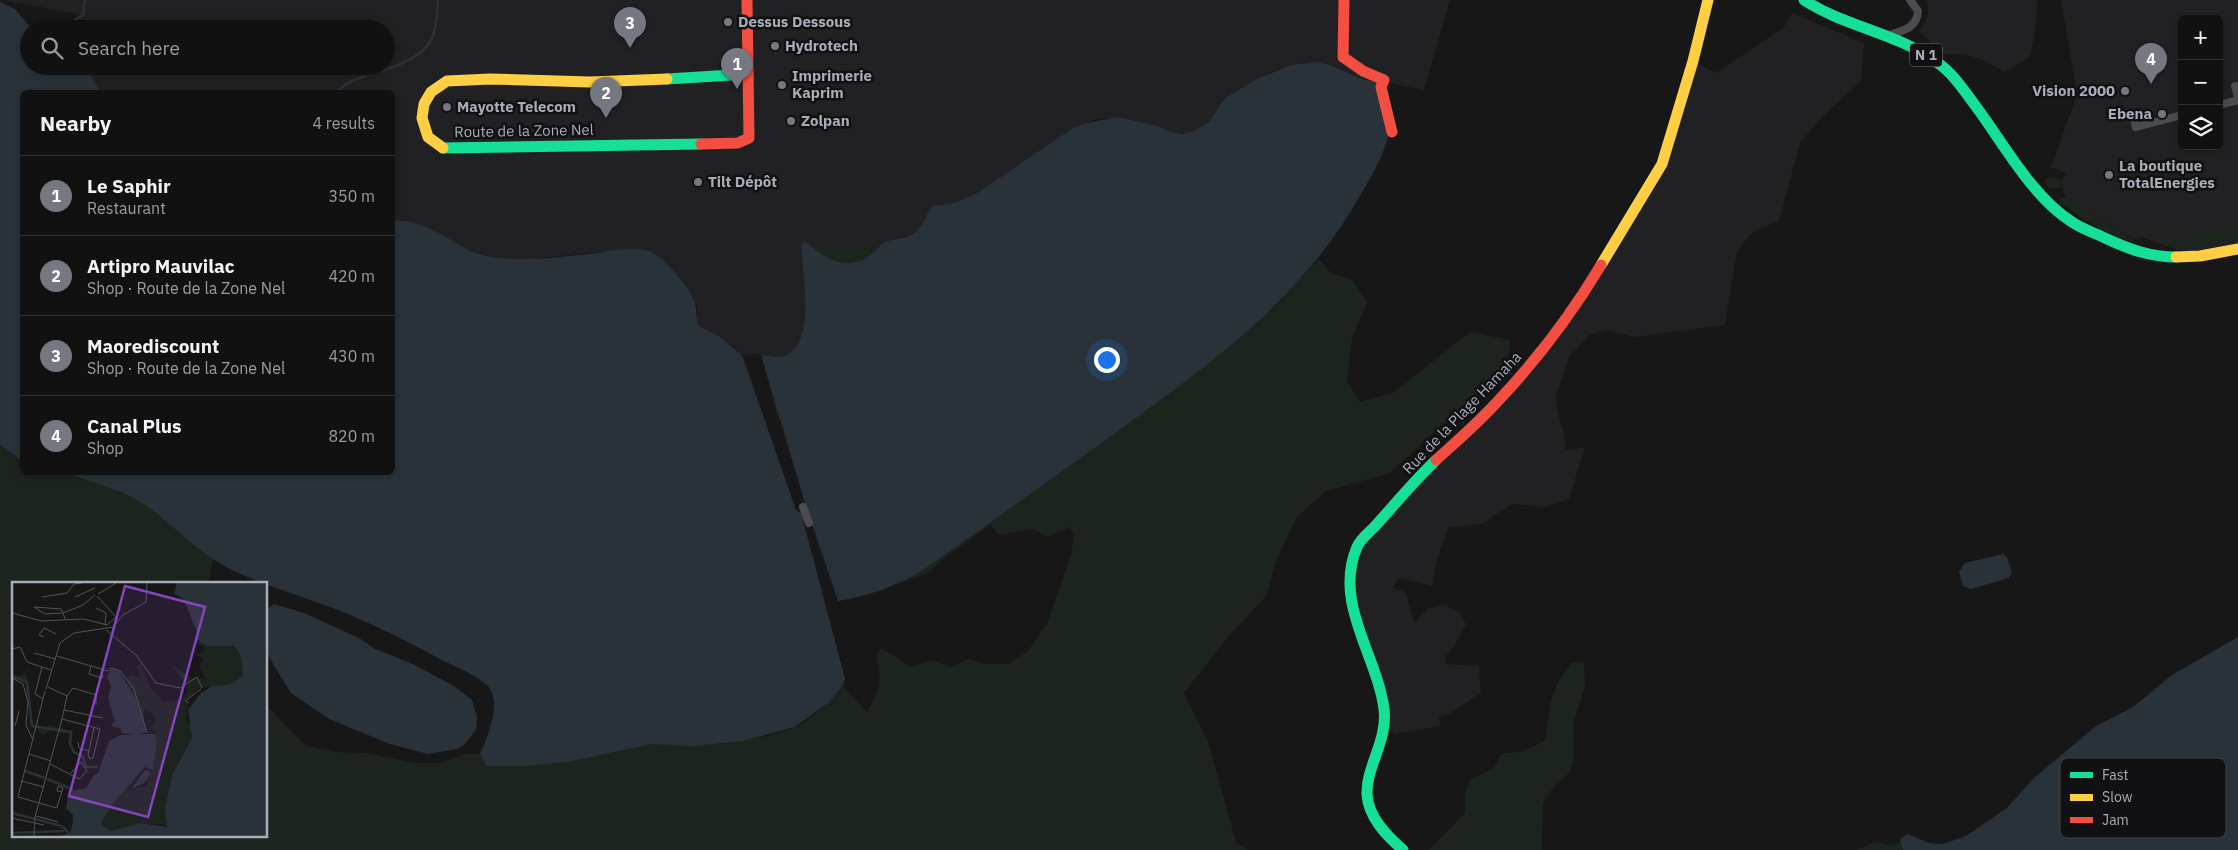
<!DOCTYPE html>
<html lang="en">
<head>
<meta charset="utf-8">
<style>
	:root { --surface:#111; --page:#1e1f1f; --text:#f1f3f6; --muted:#9c9d9f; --line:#303131; --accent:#757880 }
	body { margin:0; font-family:"IBM Plex Sans",sans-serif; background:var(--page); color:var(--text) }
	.controls { position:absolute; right:15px; top:15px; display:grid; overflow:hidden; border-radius:8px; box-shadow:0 2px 8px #0003 }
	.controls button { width:45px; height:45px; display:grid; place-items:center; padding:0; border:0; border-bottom:1px solid var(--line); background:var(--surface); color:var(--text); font:25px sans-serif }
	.you { position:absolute; left:1106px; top:359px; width:18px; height:18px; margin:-12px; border:4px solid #fff; border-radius:50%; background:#1a73e8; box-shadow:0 0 0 8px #1a73e833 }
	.badge { display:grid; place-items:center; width:32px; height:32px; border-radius:50%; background:var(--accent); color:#fff; font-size:16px; font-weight:700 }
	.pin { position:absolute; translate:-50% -41px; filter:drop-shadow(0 1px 2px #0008) }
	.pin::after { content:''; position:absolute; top:26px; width:18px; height:15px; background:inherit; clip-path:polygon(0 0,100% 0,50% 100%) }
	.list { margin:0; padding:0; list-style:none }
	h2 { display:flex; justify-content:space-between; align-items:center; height:65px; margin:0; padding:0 20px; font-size:21px }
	h2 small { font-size:16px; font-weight:400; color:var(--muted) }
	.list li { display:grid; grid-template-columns:32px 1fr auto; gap:15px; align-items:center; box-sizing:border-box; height:80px; padding:0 20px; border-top:1px solid var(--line) }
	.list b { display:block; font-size:19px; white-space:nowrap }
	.list p { margin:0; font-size:16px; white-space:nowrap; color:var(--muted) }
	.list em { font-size:16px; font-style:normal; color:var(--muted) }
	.icon { flex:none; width:28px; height:28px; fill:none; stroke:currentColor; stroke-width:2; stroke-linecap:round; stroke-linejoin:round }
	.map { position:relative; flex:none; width:2238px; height:850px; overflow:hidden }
	.search { position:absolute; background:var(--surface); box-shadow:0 2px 8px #0003; left:20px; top:20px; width:375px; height:55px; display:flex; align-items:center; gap:12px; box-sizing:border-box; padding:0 18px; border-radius:28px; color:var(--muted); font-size:19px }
	.panel { position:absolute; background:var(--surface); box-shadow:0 2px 8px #0003; left:20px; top:90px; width:375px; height:385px; border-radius:8px }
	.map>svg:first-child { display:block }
	.built { fill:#212123; fill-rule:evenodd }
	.green { fill:#1d241e; fill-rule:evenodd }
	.water { fill:#2a3239 }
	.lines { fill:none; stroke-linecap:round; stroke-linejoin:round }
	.stream { stroke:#2a3239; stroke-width:2.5 }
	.street { stroke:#4b4c50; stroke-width:8 }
	.fast { stroke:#16e098; stroke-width:11 }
	.slow { stroke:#ffcf43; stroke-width:11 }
	.jam { stroke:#f24e42; stroke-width:11 }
	.poi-dot { fill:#757880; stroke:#111113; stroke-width:2 }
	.labels { text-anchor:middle; stroke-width:5; stroke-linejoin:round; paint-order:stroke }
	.shield { fill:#111113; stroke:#7b7e86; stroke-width:1 }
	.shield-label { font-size:14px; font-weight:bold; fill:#a8adb8 }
	.poi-label { font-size:15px; font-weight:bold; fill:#a8adb8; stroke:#111113; text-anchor:start }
	.street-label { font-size:15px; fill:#a8adb8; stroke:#111113 }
	.inset-river { fill:none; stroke:#2a3239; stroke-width:2.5 }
	.inset-road { fill:none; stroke:#515357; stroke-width:1 }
	.view { fill:#8446be; fill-opacity:0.15; stroke:#8446be; stroke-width:2.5 }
	.inset-edge { fill:none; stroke:#a8adb8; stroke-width:2.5 }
	.key { fill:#111113; stroke:#3e4045; stroke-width:1 }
	.key-label { font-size:14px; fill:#a8adb8 }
</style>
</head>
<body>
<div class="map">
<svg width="2238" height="850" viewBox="0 0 2238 850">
	<rect width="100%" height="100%" fill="#171717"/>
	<!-- built -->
	<g class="built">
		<path d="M0,0H1450L1424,90L1378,81H1367L1328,64L1302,63L1274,71L1225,98L1209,122L1194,131L1183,134L1170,132L1158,126L1117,117L1095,120L1073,128L977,193L955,203L932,206L918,229L910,235L885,242L805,304V331L802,339L791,352L776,358L761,354L742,355L735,347L699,326L696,319L697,307L685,285L665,262L651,252L608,251L524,260L489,257L458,246L443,236L420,225L393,220L392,92H100L86,66H386V29H80L79,14Z"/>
		<path d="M1927,0H2037L2036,27L2030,57L2005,72L1983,60L1964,54H1943L1919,31L1928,17Z"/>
		<path d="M2061,0H2238V243L2194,251L2177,250L2141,237L2135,240L2066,198L2061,182L2066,173L2051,167L2077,95ZM2182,19H2219V146H2182Z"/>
		<path d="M1792,13L1864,43L1861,81L1821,118L1800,143L1779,221L1753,232L1737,251L1725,325L1635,337L1607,330L1590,335L1569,357L1556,396L1557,411L1563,429L1566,450L1585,447L1569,499L1546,507L1512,504L1482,524L1448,528L1436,563L1433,586L1399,578L1392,588L1406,592L1414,623L1429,608L1444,605L1459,612L1466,624L1455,645L1445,657L1446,664L1479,666L1481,693L1449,714L1439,717L1440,726L1395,734L1385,725L1350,594L1365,537L1537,358L1662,164L1693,61L1716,73L1784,27Z"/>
	</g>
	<!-- green -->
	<g class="green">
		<path d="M1318,62C1339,65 1356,82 1378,81L1269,313L1319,259L1331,273L1352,280L1367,302L1352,339L1347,381L1360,402L1393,393L1470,332L1510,340L1508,366L1488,390L1437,429L1390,473L1326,491L1296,518L1276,561L1267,595L1228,637L1184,693L1208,741L1236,842L1248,850H0V328L22,337V472L389,473L720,744C740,741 778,735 796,727C814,718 830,701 843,686L867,712C881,687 882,683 876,655L880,649L895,656L910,667L932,660L950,667L969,659L986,664H1008L1027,652L1047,624L1071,555L1074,537L1070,527L1047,537L1034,529L999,535L990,525L943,559L927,574L900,583L842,596L790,443L776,412L761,354C777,360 786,357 798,345L804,348L810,249L820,245L850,249L911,246L938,216L932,206L955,203L977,193L1073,128L1087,123L1117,117L1158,126L1170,132L1183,134L1193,131L1209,122L1225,98L1257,79L1291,65ZM213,559C252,582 293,592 335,609C374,624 411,644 448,663C461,670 485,678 492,692C499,707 487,740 480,754H464L441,763H416L366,753L336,752L306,746L266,705V836H14V584H208Z"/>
		<path d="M2049,177L2061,179V188H2048L2044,181Z"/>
		<path d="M2062,198H2068L2135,241C2116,243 2072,213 2059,200Z"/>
		<path d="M2238,223V241L2194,249H2177L2145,238L2140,232L2154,237L2171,234L2174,240Z"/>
		<path d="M1584,662L1585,686L1573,724L1574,758L1570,772L1552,789L1543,803L1542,850H1429L1465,813V793L1470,780L1494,768L1502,753C1519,753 1531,749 1545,740L1551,700L1558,682L1572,663Z"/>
		<path d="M1875,842L1893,846L1900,842L1903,850H1857Z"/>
	</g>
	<!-- water -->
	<g class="water">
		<path d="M0,2L15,9L32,29H29V66H86L100,92H22V460L0,445Z"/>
		<path d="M1318,62C1339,65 1356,82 1378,81C1381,93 1391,121 1389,133C1384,155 1372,175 1361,194C1304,296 1218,358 1126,425C1059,474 991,522 923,570C896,586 869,596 838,601L812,524L805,518L803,520L845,679L843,686L828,703L795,727L742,741L693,746L652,744L567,762L524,766H486L480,754C488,738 502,701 488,686C475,674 454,666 438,658C405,640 371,623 336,609C300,595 264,586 230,569C198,553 174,525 145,505C122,489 94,484 69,473L392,472L393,220C406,221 420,223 433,230C453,240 467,253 491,257C525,262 562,257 597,253C613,250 633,247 649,251C662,255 685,283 691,294C699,309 694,314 699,326L720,337L742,355L796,510L801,513L805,511L806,507L761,354C822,375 803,277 801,245L805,241C824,257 844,273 869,256C875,253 878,247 883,243C890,239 901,239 909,236C922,230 925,216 932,206L955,203L977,193L1073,128L1087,123L1117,117L1158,126L1170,132L1183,134L1194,131L1209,122L1225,98L1257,79L1291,65Z"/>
		<path d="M2003,554L2007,557L2012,572L2009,578L1971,589L1963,586L1959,572L1965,563Z"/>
		<path d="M274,604L304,613L359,638L375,649L413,664L454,686L472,700L477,717L476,730L464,745L457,749L428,754L390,744L329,719L291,693L272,662L266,651V610Z"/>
		<path d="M2238,637V850H1903L1900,842L1901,838L1908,834L1929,843L1943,844L1966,836L2007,808L2034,778L2096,726L2133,707L2172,675Z"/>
	</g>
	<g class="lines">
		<!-- stream -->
		<g class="stream">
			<path d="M60,29L83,15L85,0"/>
			<path d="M337,92C347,81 359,78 374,73C392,68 420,59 430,42C437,30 437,13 438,0"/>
		</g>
		<!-- street -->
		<g class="street">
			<path d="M1887,36C1901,31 1917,29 1918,11L1910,0"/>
			<path d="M2235,86L2238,97"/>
			<path d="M2219,105L2238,100"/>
			<path d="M2132,113L2136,127L2182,115"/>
			<path d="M803,507L809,523"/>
		</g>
		<!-- fast -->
		<g class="fast">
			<path d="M1804,0C1845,27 1898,33 1938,63C1955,75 1967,95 1980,112C2006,148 2034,198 2072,222C2082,229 2095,233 2107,239C2129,249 2150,257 2176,257"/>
			<path d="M667,79L748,74"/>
			<path d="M443,148L701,144"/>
			<path d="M1403,850C1387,836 1368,817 1367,794C1366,767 1388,740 1384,709C1377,655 1333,603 1357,547C1360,539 1371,531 1377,524C1396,503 1415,480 1436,460"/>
		</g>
		<!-- slow -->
		<g class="slow">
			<path d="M443,148L428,137L422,118L424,104L431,92L447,81L490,79L590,82L667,79"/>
			<path d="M2176,257L2200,256L2238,249"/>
			<path d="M1601,265L1662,164L1693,61L1708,0"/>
		</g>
		<!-- jam -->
		<g class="jam">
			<path d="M1344,0L1343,57L1363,71L1384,80L1381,87L1392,132"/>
			<path d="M701,144L738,143L749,138L747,0"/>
			<path d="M1436,460C1457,441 1478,423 1497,402C1537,360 1571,315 1601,265"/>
		</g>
	</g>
	<!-- markers -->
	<g class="poi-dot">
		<circle cx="728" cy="22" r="5"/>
		<circle cx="775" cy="46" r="5"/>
		<circle cx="782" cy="85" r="5"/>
		<circle cx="2125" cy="91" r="5"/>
		<circle cx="447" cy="107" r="5"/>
		<circle cx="2162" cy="114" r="5"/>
		<circle cx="791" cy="121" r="5"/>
		<circle cx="2109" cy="175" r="5"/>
		<circle cx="698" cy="182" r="5"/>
	</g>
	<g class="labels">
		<!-- shield labels -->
		<rect class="shield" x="1910" y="43.5" width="32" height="23" rx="4"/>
		<g class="shield-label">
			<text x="1926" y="60">N 1</text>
		</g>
		<!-- poi labels -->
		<g class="poi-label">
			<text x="738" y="27">Dessus Dessous</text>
			<text x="785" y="51">Hydrotech</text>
			<text x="792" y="81">Imprimerie<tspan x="792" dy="17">Kaprim</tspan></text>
			<text x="2115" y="96" text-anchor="end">Vision 2000</text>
			<text x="457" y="112">Mayotte Telecom</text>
			<text x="2152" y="119" text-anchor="end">Ebena</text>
			<text x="801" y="126">Zolpan</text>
			<text x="2119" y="171">La boutique<tspan x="2119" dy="17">TotalEnergies</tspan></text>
			<text x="708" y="187">Tilt Dépôt</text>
		</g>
		<!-- street labels -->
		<g class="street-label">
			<text transform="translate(524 131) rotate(-1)" y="5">Route de la Zone Nel</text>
			<text transform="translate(1462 413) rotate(-46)" y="5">Rue de la Plage Hamaha</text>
		</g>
	</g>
	<!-- overview -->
	<g transform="translate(12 582)">
		<rect width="255" height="255" fill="#171717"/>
		<path d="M165,1L207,63L221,64L229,74L231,94L216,104L188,105L172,120L176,123L174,139L179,143L180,156L160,193L153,227L155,244L129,241L125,243L122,254H83L82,243L145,163L142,152L145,150L140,148L144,136L134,127L131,134L134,150L109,151L110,147L100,144L102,135L96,116L99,105L96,91L122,112L114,97L119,93L128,96L125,84L129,82L138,105L152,120L167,119L175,110L174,103L159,82L180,96L194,97L187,85L192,77L184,73L192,70L193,66L183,61L184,57L189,60L173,19L162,12ZM133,185L139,188L134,204L115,208ZM18,84L14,92L20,121L15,102L0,95L10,94ZM26,143L33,148L38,143L61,150L59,164L56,161L58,151L51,152L42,146L31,153L25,147Z" fill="#1d241e" fill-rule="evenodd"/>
		<path d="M165,1H255V254H49L58,251L61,240V233L54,226L56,215L64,208L74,206L82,193L86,191L97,159L109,153L124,152L109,151V147L99,144L103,140L96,116L99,105L95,94L99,87L107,89L123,115L134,150L126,152H142L145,158L141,188L133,185L105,216L90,239V243L99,249L129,241L155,245L153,227L160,193L180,156L176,128L189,111L200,104L217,103L231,94L229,74L222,64H195L183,56L185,50L171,16L162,11ZM137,188L138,193L132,201L119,207L132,189Z" fill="#2a3239"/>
		<path class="inset-river" d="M0,94L15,100L20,144L59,150L58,162L62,170L71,175L74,185H86M13,189L33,196M35,197L60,207L62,211M0,231L50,244L57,252M0,251L52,249"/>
		<path class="inset-road" d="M86,12L104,1M85,14L104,35M30,15L55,11L62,2L70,1M63,15L83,6M84,26L94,31L93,43M0,31L29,39L72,37L95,43L104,35M50,31L33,32L22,25L49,27L51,31M53,37L51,31L71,23L83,13M94,48L125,74L144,101L168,106L185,95L190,106M32,55L27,53L32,46L44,52M0,67L8,65L15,80L39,88M22,71L44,77M45,74L96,89L99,86L108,89L122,107L135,151M79,84L77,92L90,96L91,93M30,85L23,112L31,117M0,96L11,102L16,120L14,143L21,158M36,105L55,114L50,137L88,147L81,176L78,177L76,173L82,146M34,107L48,61L62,51L101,45L111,33L134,20L135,1M55,114L61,106L84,113V123M177,121L173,119L189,107M52,128L91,136M3,144L7,129M66,160L67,166L77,169M17,172L39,179M38,182L67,197L75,189L69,180L59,191M9,199L32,205M6,215L45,226V225L51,206L46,204L45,209L50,210M6,215L33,109M24,234L46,240M0,236L32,243M22,254L23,235L50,137"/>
		<path class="view" d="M113,4L193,25L136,235L57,214Z"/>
		<rect width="255" height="255" class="inset-edge"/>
	</g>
	<!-- legend -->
	<rect x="2060" y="758" width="166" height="80" rx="8" class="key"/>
	<rect x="2070" y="772" width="23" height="6" fill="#16e098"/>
	<rect x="2070" y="794" width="23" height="7" fill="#ffcf43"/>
	<rect x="2070" y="817" width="23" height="6" fill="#f24e42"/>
	<g class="key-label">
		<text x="2102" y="780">Fast</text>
		<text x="2102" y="802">Slow</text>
		<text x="2102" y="825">Jam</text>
	</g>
</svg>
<div class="controls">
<button>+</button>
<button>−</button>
<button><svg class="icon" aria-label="layers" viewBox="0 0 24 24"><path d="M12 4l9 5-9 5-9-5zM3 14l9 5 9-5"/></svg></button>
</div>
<div class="you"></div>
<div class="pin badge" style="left:737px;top:89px">1</div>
<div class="pin badge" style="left:606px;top:118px">2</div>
<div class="pin badge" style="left:630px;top:48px">3</div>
<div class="pin badge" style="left:2151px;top:84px">4</div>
<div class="search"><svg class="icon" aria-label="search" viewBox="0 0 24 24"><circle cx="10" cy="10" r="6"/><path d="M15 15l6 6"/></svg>Search here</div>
<section class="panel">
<h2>Nearby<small>4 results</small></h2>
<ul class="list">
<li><span class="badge">1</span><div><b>Le Saphir</b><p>Restaurant</p></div><em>350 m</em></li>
<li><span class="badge">2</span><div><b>Artipro Mauvilac</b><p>Shop · Route de la Zone Nel</p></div><em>420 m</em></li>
<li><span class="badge">3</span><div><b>Maorediscount</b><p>Shop · Route de la Zone Nel</p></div><em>430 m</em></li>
<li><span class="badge">4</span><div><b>Canal Plus</b><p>Shop</p></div><em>820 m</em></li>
</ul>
</section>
</div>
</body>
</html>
